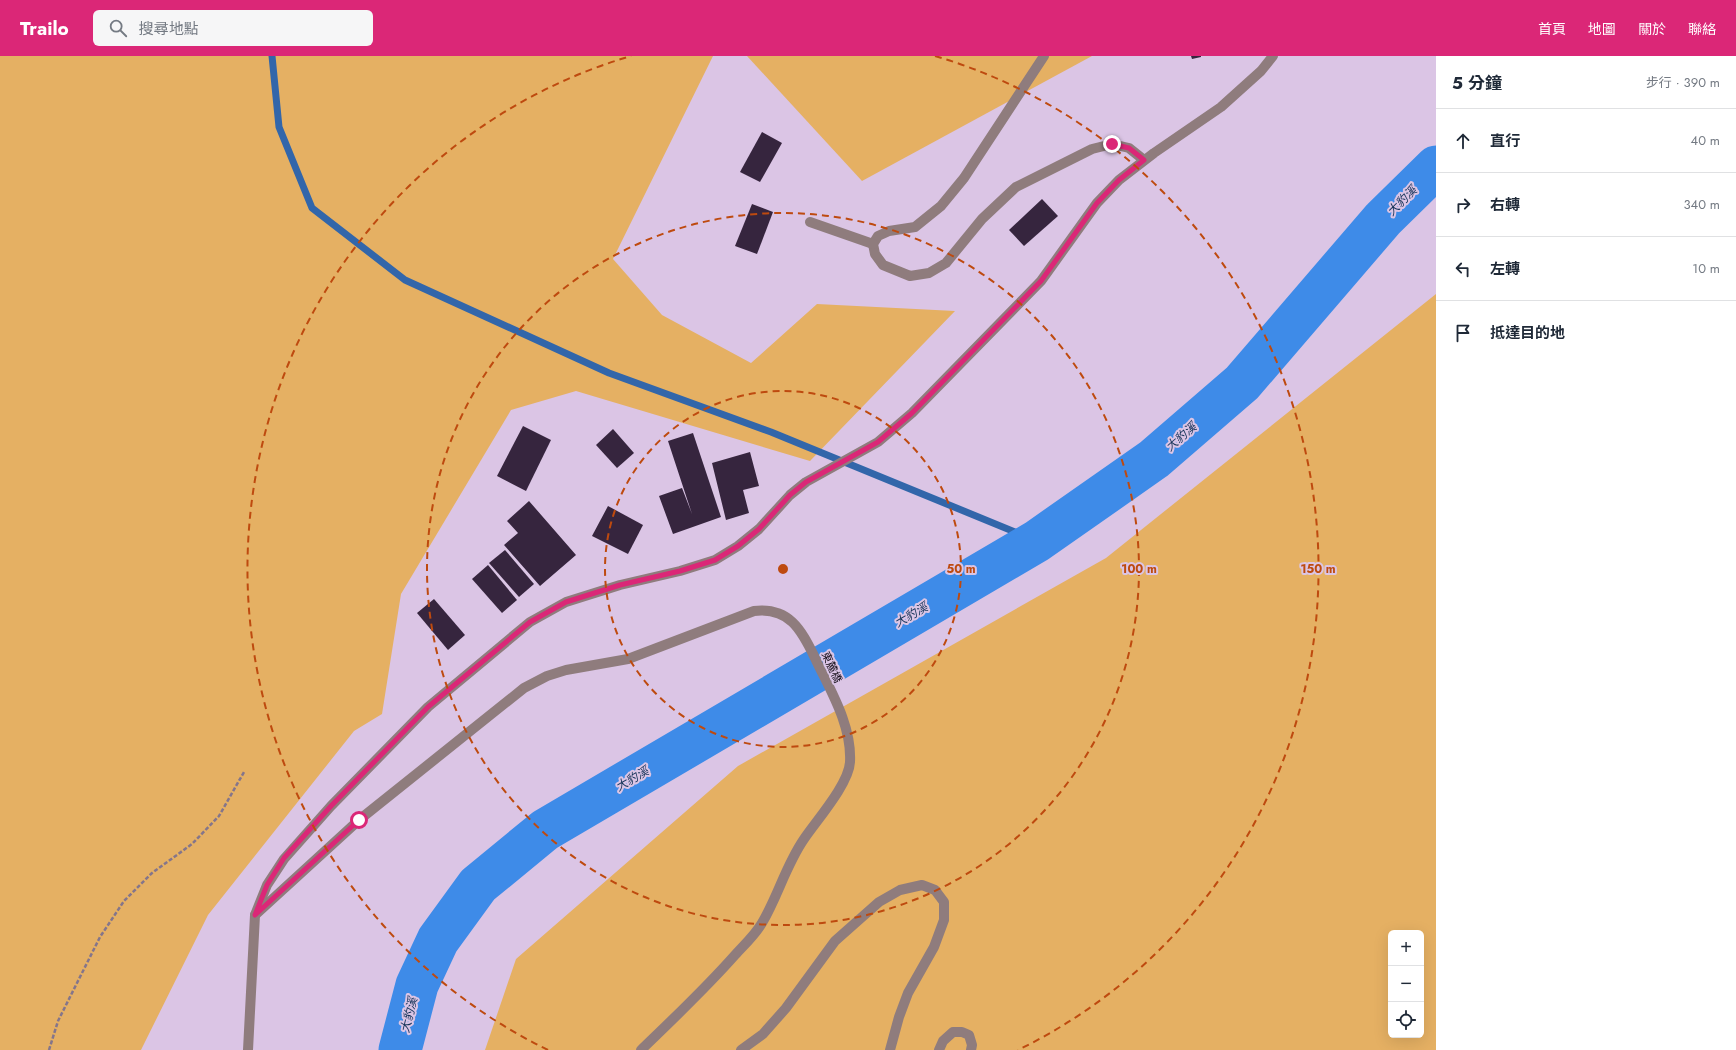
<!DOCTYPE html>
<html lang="zh-TW">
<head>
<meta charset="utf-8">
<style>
	:root { --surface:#fff; --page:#f6f6f7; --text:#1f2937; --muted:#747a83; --line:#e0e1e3; --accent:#db2777 }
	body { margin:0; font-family:Jost,"Noto Sans TC",sans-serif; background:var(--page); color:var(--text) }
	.controls { position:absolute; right:12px; bottom:12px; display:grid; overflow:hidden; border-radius:6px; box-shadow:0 4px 16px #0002 }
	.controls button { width:36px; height:36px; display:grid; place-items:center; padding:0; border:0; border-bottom:1px solid var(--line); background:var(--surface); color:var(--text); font:20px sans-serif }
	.stop { position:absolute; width:12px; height:12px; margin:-9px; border:3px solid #db2777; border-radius:50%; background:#fff }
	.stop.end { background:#db2777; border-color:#fff; box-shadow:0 1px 4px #0008 }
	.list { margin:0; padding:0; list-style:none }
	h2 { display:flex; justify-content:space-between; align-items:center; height:52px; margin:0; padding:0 16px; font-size:17px }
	h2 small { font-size:13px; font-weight:400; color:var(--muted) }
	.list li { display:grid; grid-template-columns:26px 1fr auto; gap:12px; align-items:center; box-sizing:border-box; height:64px; padding:0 16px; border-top:1px solid var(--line) }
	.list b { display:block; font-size:15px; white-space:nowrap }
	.list em { font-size:13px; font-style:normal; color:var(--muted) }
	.icon { flex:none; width:22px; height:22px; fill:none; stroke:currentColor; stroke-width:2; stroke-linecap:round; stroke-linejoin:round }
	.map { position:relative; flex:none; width:1436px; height:994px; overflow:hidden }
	header { display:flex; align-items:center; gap:24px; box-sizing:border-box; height:56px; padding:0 20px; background:var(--accent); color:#fff }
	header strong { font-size:19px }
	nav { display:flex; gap:22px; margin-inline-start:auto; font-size:14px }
	.search { width:280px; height:36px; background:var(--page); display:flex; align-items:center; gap:10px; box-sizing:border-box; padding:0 14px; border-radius:6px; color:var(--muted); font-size:15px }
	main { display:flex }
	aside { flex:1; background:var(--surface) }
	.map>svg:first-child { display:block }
	.green { fill:#e5b063; fill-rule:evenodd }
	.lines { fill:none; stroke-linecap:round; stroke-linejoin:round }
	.stream { stroke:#3266aa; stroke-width:7 }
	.river { stroke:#3e8be8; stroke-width:43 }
	.building { fill:#36253e }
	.path { stroke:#84758b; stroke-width:2.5; stroke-dasharray:4 2; stroke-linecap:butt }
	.minor { stroke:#8f7c7d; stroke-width:10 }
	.tertiary { stroke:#8f7c7d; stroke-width:10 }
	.route { stroke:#db2777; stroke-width:5 }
	.ring { fill:none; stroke:#be4a0f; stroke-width:2; stroke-dasharray:7 5 }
	.labels { text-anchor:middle; stroke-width:4; stroke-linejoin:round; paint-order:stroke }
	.street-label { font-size:11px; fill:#160f1a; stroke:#dbc5e5 }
	.water-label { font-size:12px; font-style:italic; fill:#153358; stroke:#dbc5e5 }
	.centre { fill:#be4a0f; stroke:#dbc5e5; stroke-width:2 }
	.ring-label { font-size:12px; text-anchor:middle; font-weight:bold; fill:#be4a0f; stroke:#dbc5e5; stroke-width:4; stroke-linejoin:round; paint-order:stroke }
</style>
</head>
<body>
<header>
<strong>Trailo</strong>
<div class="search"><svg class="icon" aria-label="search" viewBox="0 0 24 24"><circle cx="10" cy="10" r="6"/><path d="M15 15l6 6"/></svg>搜尋地點</div>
<nav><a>首頁</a><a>地圖</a><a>關於</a><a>聯絡</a></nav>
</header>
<main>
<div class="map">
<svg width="1436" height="994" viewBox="0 0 1436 994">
	<rect width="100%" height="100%" fill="#dbc5e5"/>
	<!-- green -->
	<g class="green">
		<path d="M0,0H713L613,203L662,259L751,307L817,248L955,255L810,405L576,335L511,354L401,538L382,658L354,675L208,859L141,994H0Z"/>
		<path d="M747,0H1092L862,125Z"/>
		<path d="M1436,238V994H485L516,903L738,710L1106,502ZM1391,877H1421V979H1391Z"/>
	</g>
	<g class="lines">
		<!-- stream -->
		<g class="stream">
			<path d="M272,0L279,71L312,152L405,224L609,317L771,376L1037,485"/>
			<path d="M402,988L416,994"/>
		</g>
		<!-- river -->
		<path class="river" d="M400,994L417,929L438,884L478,829L545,774L1037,485L1154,403L1242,327L1383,163L1436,111"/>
	</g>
	<!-- building -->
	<g class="building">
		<path d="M1191,0H1201V1L1192,3Z"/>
		<path d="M762,76L782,87L760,126L740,116Z"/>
		<path d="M1042,143L1058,160L1024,190L1009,174Z"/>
		<path d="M752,148L773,156L757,198L735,190Z"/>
		<path d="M523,370L551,384L526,435L497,420Z"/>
		<path d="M613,373L634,397L617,412L596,389Z"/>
		<path d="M693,377L721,461L673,478L659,440L682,432L692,458L668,385Z"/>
		<path d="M750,396L759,430L743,434L749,457L726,464L712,407Z"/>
		<path d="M529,445L576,499L540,530L504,489L518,477L507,465Z"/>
		<path d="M608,450L643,469L628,498L592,480Z"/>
		<path d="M505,494L534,528L519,541L489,507Z"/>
		<path d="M488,509L517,544L502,557L472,523Z"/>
		<path d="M434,543L465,579L448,594L417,557Z"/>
	</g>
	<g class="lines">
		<!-- path -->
		<path class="path" d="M49,994L58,965L100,881L124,845L152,817L192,788L219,760L244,716"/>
		<!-- minor -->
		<g class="minor">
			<path d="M1044,0L964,122L941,150L915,171L889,175L878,180L873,188L875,198L883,209L910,220L929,217L946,207L982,163L1016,131L1092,93L1112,88L1129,92L1144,104"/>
			<path d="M810,166L873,188"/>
			<path d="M255,859L359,764L524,632L547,620L566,614L628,603L754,555C789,551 801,573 815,602C830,634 852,669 850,706C849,728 816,765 804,783C786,809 778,840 762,867C755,879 744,889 735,899C705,933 673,963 641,994"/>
			<path d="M741,994L763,978L786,952L835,885L879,846L900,834L922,829L935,834L944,846V864L934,891L908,937L899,961L890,994"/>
			<path d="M939,994L943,985L953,976H962L969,979L972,989L971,994"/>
		</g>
		<!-- tertiary -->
		<path class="tertiary" d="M248,994L255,859L267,829L284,803L331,750L428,651L530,566L566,546L620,529L680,515L715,504L738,490L759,473L790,439L806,426L878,386L912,357L1041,225L1097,147L1119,124L1154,97L1221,51L1261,15L1273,0"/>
	</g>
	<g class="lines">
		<!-- route -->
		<path class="route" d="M359,764L255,859L267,829L284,802L331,750L428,651L530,566L566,546L620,529L680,515L715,504L738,490L759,473L790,439L806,426L878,386L912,357L1041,225L1097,147L1119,124L1144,104L1129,92L1112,88"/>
	</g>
	<!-- distance rings -->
	<g class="ring">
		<circle cx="783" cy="513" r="178"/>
		<circle cx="783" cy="513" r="356"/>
		<path d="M548 994A535 535 0 0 1 631 0M935 0A535 535 0 0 1 1018 994"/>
	</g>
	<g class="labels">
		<!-- street labels -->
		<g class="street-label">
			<text transform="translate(832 611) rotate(65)" y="4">東麓橋</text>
		</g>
		<!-- water labels -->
		<g class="water-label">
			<text transform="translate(1402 145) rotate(-45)" y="4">大豹溪</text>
			<text transform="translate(1181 381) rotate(-41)" y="4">大豹溪</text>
			<text transform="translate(911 559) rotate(-30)" y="4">大豹溪</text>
			<text transform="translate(632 723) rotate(-30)" y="4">大豹溪</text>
			<text transform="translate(409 959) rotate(-76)" y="4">大豹溪</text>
		</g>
	</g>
	<circle cx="783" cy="513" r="6" class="centre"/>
	<g class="ring-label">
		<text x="961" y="517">50 m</text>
		<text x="1139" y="517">100 m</text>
		<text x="1318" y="517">150 m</text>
	</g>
</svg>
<div class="controls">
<button>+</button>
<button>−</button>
<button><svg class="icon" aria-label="locate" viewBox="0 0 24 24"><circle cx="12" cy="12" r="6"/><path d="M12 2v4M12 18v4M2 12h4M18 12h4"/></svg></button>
</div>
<div class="stop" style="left:359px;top:764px"></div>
<div class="stop end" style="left:1112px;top:88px"></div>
</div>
<aside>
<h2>5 分鐘<small>步行 · 390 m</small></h2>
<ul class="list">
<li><svg class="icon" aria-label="ahead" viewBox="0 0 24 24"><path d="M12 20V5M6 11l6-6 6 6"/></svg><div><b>直行</b></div><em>40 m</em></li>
<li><svg class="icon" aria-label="right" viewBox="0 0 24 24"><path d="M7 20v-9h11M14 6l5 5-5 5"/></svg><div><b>右轉</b></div><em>340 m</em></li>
<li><svg class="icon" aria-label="left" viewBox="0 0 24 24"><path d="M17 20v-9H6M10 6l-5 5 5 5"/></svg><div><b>左轉</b></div><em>10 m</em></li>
<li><svg class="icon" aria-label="arrive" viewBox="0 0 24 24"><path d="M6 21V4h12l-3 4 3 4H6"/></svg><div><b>抵達目的地</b></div></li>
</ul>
</aside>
</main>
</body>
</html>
